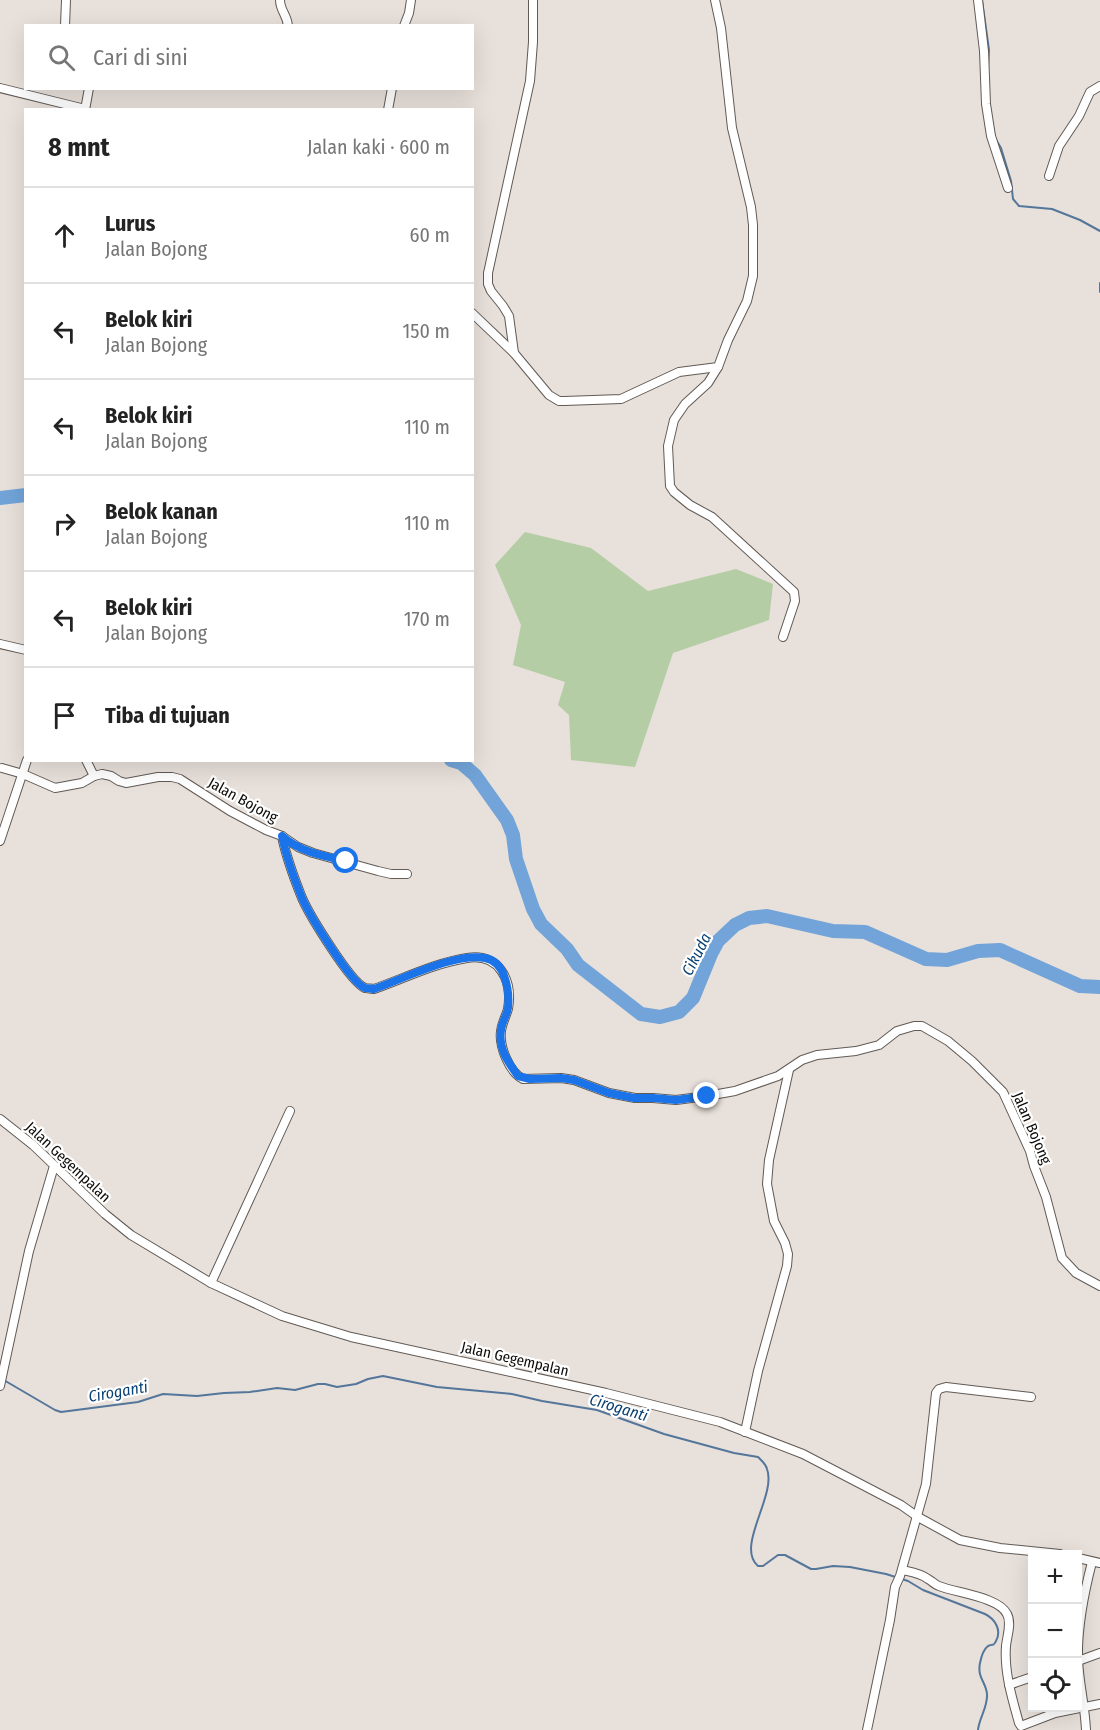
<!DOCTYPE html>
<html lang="id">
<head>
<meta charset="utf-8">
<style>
	:root { --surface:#fff; --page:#f2f2f2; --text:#222; --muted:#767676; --line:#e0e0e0 }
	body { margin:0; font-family:"Fira Sans Condensed",sans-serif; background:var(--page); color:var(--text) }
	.controls { position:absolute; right:18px; bottom:18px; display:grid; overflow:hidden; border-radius:0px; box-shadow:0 6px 24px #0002 }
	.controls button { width:54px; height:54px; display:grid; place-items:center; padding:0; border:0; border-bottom:2px solid var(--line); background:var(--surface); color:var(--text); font:30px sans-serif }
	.stop { position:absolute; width:18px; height:18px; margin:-14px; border:4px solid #1a73e8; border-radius:50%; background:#fff }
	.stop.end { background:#1a73e8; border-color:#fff; box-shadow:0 2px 6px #0008 }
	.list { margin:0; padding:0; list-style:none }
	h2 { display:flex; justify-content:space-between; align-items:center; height:78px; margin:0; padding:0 24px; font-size:26px }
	h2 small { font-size:20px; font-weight:400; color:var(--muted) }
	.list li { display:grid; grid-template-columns:39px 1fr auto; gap:18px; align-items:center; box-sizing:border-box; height:96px; padding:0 24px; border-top:2px solid var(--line) }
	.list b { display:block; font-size:22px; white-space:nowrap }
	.list p { margin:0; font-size:20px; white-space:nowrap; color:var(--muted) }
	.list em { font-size:20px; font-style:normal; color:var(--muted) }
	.icon { flex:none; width:33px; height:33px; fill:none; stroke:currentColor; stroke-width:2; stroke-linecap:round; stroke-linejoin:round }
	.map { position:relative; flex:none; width:1100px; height:1730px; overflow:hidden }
	.search { position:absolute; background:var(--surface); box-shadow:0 6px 24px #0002; left:24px; top:24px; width:450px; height:66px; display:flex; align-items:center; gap:15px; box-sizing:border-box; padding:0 21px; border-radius:0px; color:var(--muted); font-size:22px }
	.panel { position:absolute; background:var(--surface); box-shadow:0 6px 24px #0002; left:24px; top:108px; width:450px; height:654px; border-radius:0px }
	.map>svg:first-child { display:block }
	.green { fill:#b4cda4 }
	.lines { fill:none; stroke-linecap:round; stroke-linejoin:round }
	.stream { stroke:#54769b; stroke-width:2 }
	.river { stroke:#72a4d9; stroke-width:14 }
	.street-casing { stroke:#615a55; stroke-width:10 }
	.street { stroke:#fff; stroke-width:8 }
	.route { stroke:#1a73e8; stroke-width:8 }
	.labels { text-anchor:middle; stroke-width:4.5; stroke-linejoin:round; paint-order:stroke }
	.street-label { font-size:15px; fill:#0e0c0a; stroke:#fff }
	.water-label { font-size:16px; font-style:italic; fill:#0a4173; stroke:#fff }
</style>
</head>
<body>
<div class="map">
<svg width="1100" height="1730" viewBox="0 0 1100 1730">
	<rect width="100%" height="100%" fill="#e8e0da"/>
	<!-- green -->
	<path class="green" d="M525,532L591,548L648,591L736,569L773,584L769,620L673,653L635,767L571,760L569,715L558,705L565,682L513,665L521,625L495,565Z"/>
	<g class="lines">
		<!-- stream -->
		<g class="stream">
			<path d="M982,0L989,50L988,69"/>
			<path d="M993,128L995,138L1001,148L1011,181L1013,199L1019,206L1052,209L1080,220L1100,231"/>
			<path d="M1100,283V292"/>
			<path d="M2,1379L55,1410L61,1412L138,1402L163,1394L197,1396L224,1393L250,1392L277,1388L295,1390L318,1384H325L337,1387L356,1384L368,1379L383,1376L437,1387L512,1394L542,1401L597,1410L664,1434L734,1453L758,1457C762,1461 766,1464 767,1469C777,1495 735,1547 758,1566H763L778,1555H785L811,1569H816L833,1566L850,1567L886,1574L908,1581L923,1590L985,1614C995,1619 1002,1630 996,1641C993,1647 994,1643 988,1646C984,1649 981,1658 980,1663C977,1678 986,1682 987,1694C988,1707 979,1718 978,1730"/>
		</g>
		<!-- river -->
		<g class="river">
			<path d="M0,498L26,495"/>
			<path d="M451,760L461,763L475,775L507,820L513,835L516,859L533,909L541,924L567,949L578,965L641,1014L660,1017L679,1012L693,998L711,954L718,941L735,925L749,918L767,916L833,931L865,932L926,959L947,960L978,951L1000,950L1080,986L1100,987"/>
		</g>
		<!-- street casing -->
		<g class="street-casing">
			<g id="street">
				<path d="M280,0C280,11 287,14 288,26"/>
				<path d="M533,0V42L530,81L488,273V284L491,291L503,306L509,316L514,353L549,395L559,401H564L621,399L679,372L718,367L728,340L747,301L753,276V225L751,207L732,128L721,28L715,0"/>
				<path d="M978,0L984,51L986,104L991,136L1008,188"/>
				<path d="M65,26L66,0"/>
				<path d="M404,26L409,13L411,0"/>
				<path d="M0,88L85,109"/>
				<path d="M85,110L89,88"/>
				<path d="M388,110L392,88"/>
				<path d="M1049,176L1059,146L1079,116L1090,92L1100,86"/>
				<path d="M472,313L514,353"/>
				<path d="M718,367L708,383L685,404L674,420L668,446L670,486L674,492L690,505L712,517L794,592L795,601L783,637"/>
				<path d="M0,644L26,650"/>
				<path d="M86,760L94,776"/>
				<path d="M2,768L23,774L55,788L82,783L94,776L102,774L111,776L119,781L126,783L158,777H172L180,779L230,811L266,830L282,836L298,847L313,853L378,871L391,874H407"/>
				<path d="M282,836C286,857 294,878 302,898C309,914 350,982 365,988C366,988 373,989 374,989C405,978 435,963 467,958C499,953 513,980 508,1009C506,1016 502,1023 501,1031C499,1046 509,1072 523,1079L561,1078L574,1080L609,1093L635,1098H653L676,1100L707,1096L735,1091L778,1076L802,1060L817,1055L856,1051L879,1045L897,1031L914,1026H922L948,1041L972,1061L1003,1092L1030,1151L1034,1166L1046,1197L1062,1258L1076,1273L1100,1286"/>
				<path d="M0,841L27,760"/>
				<path d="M0,1119L33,1145L105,1214L131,1235L211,1283L282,1316L351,1337L606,1393L720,1422L803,1454L901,1505L918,1517L960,1540L1000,1548L1060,1554"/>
				<path d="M211,1283L290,1111"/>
				<path d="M0,1386L29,1251L54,1166"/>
				<path d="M745,1432L758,1371L787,1266L788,1254L785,1243L774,1221L767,1184L769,1160L789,1070"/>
				<path d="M1078,1558L1100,1563"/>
				<path d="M902,1570C911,1572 920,1573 928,1579C932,1581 935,1585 939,1586C956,1593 999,1597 1007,1614C1012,1623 1007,1636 1006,1646C1004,1672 1012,1698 1019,1723L1021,1726L1055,1713L1100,1704"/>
				<path d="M1078,1661L1100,1653"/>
				<path d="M1009,1685L1032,1677"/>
				<path d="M867,1730L890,1620L895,1587L900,1576L926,1484L936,1393L939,1389L946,1387L1031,1397"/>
				<path d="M1086,1730C1085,1706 1079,1683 1078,1660C1077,1627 1084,1593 1092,1562"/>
			</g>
		</g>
		<!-- street -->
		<use href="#street" class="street"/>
	</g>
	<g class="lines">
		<!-- route -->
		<path class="route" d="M346,861C323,856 300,852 282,836C286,857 294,878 302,898C309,914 350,982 365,988C366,988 373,989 374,989C403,979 456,952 485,958C495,960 501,967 504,976C508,986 509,997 508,1008C507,1015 502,1022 501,1030C498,1048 508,1062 518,1076L530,1079L561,1078L574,1080L609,1093L634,1098H653L676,1100L707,1096"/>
	</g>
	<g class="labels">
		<!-- street labels -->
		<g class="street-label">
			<text transform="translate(243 800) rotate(29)" y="5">Jalan Bojong</text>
			<text transform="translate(1032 1128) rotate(67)" y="5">Jalan Bojong</text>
			<text transform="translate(68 1162) rotate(43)" y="5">Jalan Gegempalan</text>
			<text transform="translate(515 1359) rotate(13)" y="5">Jalan Gegempalan</text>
		</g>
		<!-- water labels -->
		<g class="water-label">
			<text transform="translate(696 954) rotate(-63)" y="6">Cikuda</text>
			<text transform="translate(118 1391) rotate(-10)" y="6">Ciroganti</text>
			<text transform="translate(619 1407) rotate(17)" y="6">Ciroganti</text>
		</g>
	</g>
</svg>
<div class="controls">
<button>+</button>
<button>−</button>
<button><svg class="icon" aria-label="locate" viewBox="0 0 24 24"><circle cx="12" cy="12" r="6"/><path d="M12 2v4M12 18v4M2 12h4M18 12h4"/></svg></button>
</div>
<div class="stop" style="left:346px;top:861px"></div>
<div class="stop end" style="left:707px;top:1096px"></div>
<div class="search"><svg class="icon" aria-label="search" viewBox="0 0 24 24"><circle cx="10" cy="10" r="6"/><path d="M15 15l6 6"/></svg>Cari di sini</div>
<section class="panel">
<h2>8 mnt<small>Jalan kaki · 600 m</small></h2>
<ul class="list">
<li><svg class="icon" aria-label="ahead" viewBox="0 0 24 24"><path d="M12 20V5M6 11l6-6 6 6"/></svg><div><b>Lurus</b><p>Jalan Bojong</p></div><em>60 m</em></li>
<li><svg class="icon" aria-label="left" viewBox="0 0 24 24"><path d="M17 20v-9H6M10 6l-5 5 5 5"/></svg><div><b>Belok kiri</b><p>Jalan Bojong</p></div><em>150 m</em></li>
<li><svg class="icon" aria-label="left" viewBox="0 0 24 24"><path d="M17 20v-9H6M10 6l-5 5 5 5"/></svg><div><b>Belok kiri</b><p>Jalan Bojong</p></div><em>110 m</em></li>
<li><svg class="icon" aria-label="right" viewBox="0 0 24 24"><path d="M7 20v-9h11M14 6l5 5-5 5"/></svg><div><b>Belok kanan</b><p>Jalan Bojong</p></div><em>110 m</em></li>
<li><svg class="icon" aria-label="left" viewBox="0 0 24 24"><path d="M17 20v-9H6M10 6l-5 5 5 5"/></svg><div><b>Belok kiri</b><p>Jalan Bojong</p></div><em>170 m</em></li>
<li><svg class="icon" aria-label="arrive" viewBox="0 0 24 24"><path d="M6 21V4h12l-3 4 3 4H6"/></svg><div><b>Tiba di tujuan</b></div></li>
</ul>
</section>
</div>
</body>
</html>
